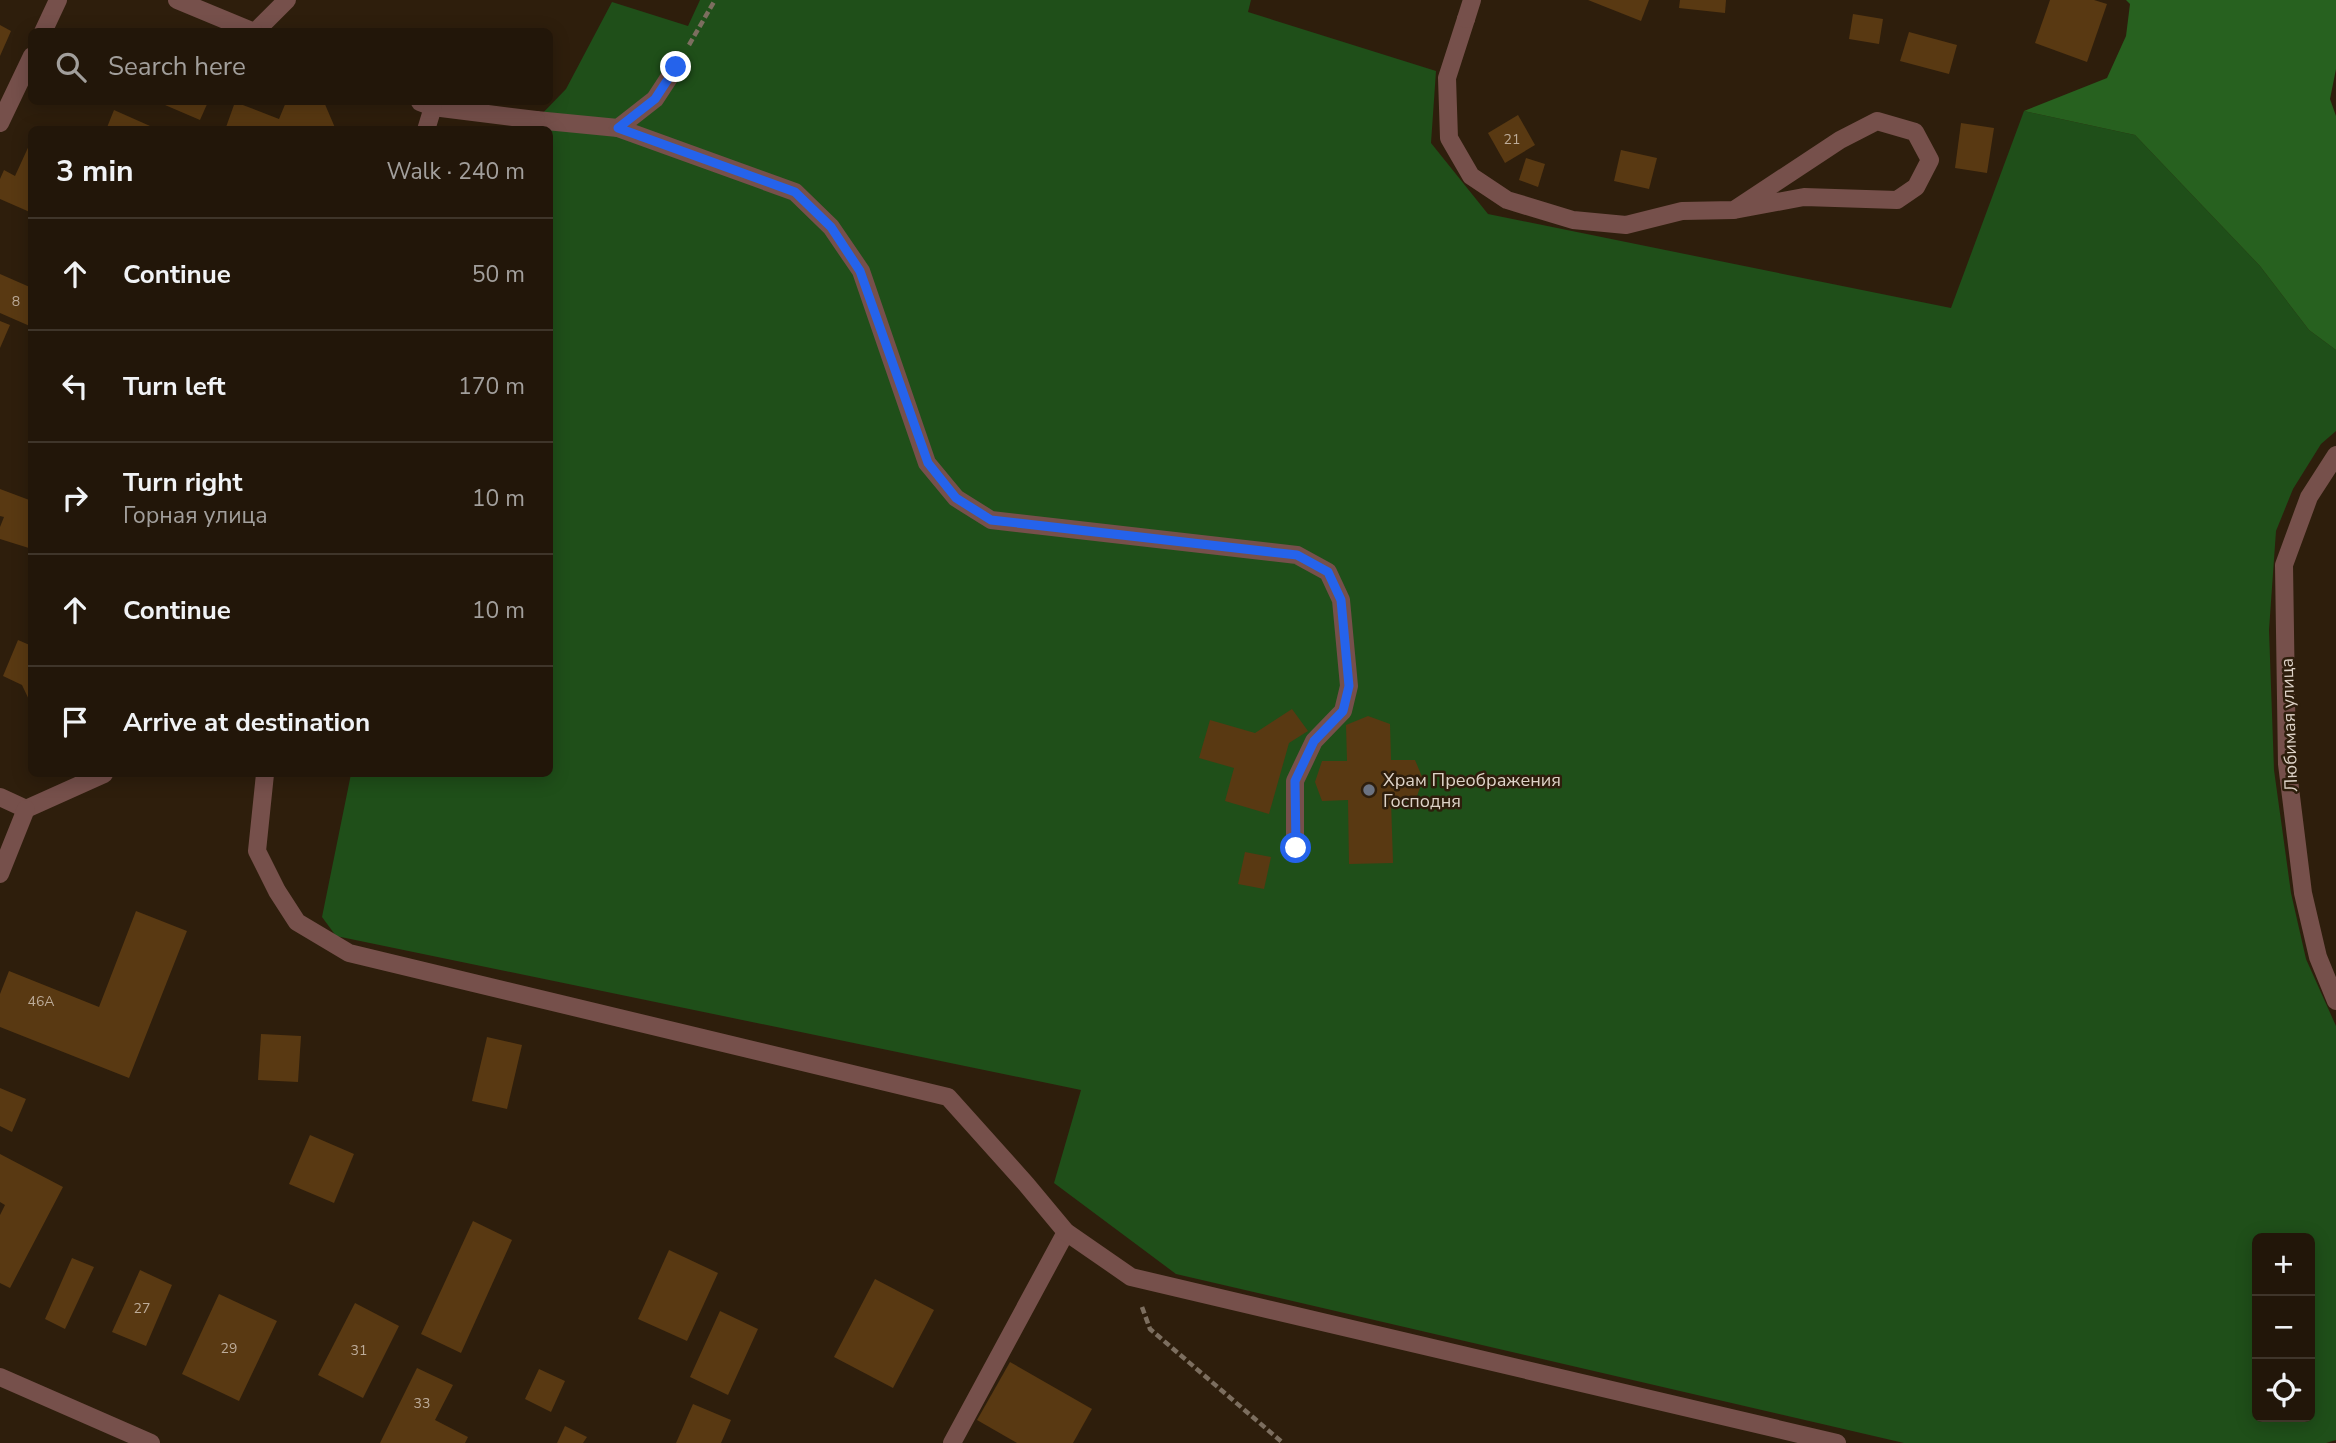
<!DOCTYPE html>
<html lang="en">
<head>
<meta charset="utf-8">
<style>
	:root { --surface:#221609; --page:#2a1f12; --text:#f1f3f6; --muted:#a29f9c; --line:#3f352a }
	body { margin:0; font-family:"Nunito Sans",sans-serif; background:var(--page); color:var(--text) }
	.controls { position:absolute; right:21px; bottom:21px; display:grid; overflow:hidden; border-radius:10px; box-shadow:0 4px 18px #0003 }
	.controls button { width:63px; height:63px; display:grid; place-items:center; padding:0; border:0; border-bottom:2px solid var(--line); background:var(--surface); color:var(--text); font:35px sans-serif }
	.stop { position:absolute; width:21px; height:21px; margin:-16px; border:5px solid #2563eb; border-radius:50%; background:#fff }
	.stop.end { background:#2563eb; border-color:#fff; box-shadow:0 2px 7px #0008 }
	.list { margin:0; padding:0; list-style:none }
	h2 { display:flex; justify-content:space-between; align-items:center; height:91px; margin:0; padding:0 28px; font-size:30px }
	h2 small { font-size:23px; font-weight:400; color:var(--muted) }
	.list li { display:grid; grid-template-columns:46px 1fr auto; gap:21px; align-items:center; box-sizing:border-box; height:112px; padding:0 28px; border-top:2px solid var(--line) }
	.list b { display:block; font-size:26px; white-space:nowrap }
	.list p { margin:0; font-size:23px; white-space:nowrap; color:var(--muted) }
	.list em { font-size:23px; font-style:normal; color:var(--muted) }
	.icon { flex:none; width:38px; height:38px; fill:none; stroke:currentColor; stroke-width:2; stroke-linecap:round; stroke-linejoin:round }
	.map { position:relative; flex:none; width:2336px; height:1443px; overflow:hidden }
	.search { position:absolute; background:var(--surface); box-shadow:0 4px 18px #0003; left:28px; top:28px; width:525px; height:77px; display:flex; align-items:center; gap:18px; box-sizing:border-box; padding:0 24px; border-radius:10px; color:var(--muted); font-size:26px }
	.panel { position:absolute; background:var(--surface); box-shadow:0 4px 18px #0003; left:28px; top:126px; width:525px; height:651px; border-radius:10px }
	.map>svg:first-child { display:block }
	.green { fill:#1f4f19; fill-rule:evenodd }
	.forest { fill:#27611f }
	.building { fill:#593912 }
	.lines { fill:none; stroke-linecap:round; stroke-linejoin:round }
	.path { stroke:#7c6e5f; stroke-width:4.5; stroke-dasharray:7 3.5; stroke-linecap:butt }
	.service { stroke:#76504b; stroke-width:18 }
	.minor { stroke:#76504b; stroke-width:18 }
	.route { stroke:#2563eb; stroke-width:9 }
	.worship-dot { fill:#6b7280; stroke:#2e1e0c; stroke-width:2.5 }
	.labels { text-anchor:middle; stroke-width:5; stroke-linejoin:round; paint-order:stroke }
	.number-label { font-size:14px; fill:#bdac9a }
	.street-label { font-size:18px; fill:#ded3c8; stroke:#2e1e0c }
	.poi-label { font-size:18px; fill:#ded3c8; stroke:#2e1e0c; text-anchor:start }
</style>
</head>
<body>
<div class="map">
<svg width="2336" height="1443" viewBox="0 0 2336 1443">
	<rect width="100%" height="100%" fill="#2e1e0c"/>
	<!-- green -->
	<path class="green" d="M700,0H1251L1248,12L1436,71L1431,143L1488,214L1951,308L2024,111L2135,135L2260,266L2309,330L2336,350V431L2321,444L2293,489L2276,531L2269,630L2274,770L2291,893L2306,959L2336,1026V1440L2326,1443H1904L1176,1274L1054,1183L1081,1090L336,936L322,917L351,774H550V130L534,129L536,120L566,89L612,2L688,26ZM2257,1238H2310V1417H2257Z"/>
	<!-- forest -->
	<path class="forest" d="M2126,0H2336V69L2330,99L2336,116V350L2309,330L2260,266L2135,135L2024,111L2107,78L2126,36L2130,4Z"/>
	<!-- building -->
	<g class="building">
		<path d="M1588,0H1649L1641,21Z"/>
		<path d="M1680,0H1726L1725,13L1679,8Z"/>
		<path d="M2050,0H2094L2107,4L2087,62L2035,43Z"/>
		<path d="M1853,14L1883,19L1879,44L1849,39Z"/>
		<path d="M0,25L11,31L0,56Z"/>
		<path d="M1909,32L1957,45L1949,74L1900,61Z"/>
		<path d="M158,102H208L200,120Z"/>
		<path d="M235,102L279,119L286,102H324L336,130H225Z"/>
		<path d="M114,110L159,130H106Z"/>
		<path d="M1518,115L1535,145L1505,163L1488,133Z"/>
		<path d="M1961,123L1994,128L1987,173L1955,168Z"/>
		<path d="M32,139V213L0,199V179L4,170L15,176Z"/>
		<path d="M1621,150L1657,158L1649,189L1614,181Z"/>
		<path d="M1526,158L1545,164L1538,187L1519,180Z"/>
		<path d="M0,274L32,288V327L0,313Z"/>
		<path d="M0,321L10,325L0,348Z"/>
		<path d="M0,489L32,501V549L0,539V527L4,517L0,516Z"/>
		<path d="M18,640L32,646V706L22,685L3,676Z"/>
		<path d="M1292,709L1308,731L1289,743L1269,814L1225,801L1234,768L1199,758L1210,720L1255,733Z"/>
		<path d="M1368,716L1390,724L1391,760H1415L1423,779L1416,799L1391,800L1393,863L1349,864L1348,800L1322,801L1315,782L1322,761H1347L1346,725Z"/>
		<path d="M1245,852L1271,857L1264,889L1238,884Z"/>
		<path d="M136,911L187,931L129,1078L0,1027V994L9,971L99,1007Z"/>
		<path d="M261,1034L301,1036L298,1082L258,1080Z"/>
		<path d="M487,1037L522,1045L507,1109L472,1101Z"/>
		<path d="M0,1088L26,1099L12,1132L0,1126Z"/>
		<path d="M310,1135L354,1154L334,1203L289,1184Z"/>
		<path d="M0,1154L63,1187L10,1288L0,1283V1215L5,1205L0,1202Z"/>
		<path d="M473,1221L512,1240L461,1353L421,1334Z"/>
		<path d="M669,1250L718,1273L687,1341L638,1319Z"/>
		<path d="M72,1258L94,1267L65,1329L45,1319Z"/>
		<path d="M140,1270L172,1285L146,1346L112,1332Z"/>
		<path d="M875,1279L934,1310L893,1388L834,1357Z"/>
		<path d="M219,1294L277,1321L239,1401L182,1374Z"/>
		<path d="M355,1303L399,1326L363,1398L318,1375Z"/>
		<path d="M720,1311L758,1329L728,1395L690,1377Z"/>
		<path d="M1010,1362L1092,1409L1073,1443H1017L977,1420Z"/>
		<path d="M417,1368L453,1385L435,1420L468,1437L465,1443H380Z"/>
		<path d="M539,1369L565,1381L551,1412L525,1399Z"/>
		<path d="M693,1404L731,1420L721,1443H676Z"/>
		<path d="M565,1426L587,1437L583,1443H557Z"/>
	</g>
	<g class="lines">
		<!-- path -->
		<g class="path">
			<path d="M689,45L715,0"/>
			<path d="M1142,1307L1150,1329L1283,1443"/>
		</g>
		<!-- service -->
		<g class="service">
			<path d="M1466,19L1447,78L1449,138L1471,176L1507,200L1573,220L1626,225L1682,211L1734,210L1804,197L1897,200L1916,187L1930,160L1915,132L1877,121L1840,140L1734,210"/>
			<path d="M255,32L287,0"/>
			<path d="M536,120L618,128L655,99L676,67"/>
			<path d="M618,128L795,192L831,227L861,271L927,463L956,498L991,520L1297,555L1328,572L1341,600L1349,686L1343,711L1314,741L1295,781V848"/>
			<path d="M952,1443L1066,1232"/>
		</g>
		<!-- minor -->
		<g class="minor">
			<path d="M177,0L254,32"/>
			<path d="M1466,19L1472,0"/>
			<path d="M43,32L58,0"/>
			<path d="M420,102L433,107L536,120"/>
			<path d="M0,123L32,56"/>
			<path d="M426,130L433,107"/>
			<path d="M2336,455L2309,497L2284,565L2287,764L2303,893L2318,957L2336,1001"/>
			<path d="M265,774L257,851L277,891L297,922L349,953L948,1097L1026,1184L1066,1232L1131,1277L1837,1443"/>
			<path d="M0,797L26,809"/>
			<path d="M26,809L104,774"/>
			<path d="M0,874L26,809"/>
			<path d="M0,1377L151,1443"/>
		</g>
	</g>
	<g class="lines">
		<!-- route -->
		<path class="route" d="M676,67L655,99L618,128L795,192L831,227L860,271L928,463L956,498L991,520L1297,555L1328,572L1341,600L1349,686L1343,711L1314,741L1295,781L1296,848"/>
	</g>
	<!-- markers -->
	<circle class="worship-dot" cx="1369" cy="790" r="7"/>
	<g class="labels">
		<!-- number labels -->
		<g class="number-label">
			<text x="1512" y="144">21</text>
			<text x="16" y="306">8</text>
			<text x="41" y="1006">46А</text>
			<text x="142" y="1313">27</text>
			<text x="229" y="1353">29</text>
			<text x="359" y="1355">31</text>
			<text x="422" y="1408">33</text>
		</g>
		<!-- street labels -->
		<g class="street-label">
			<text transform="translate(2289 725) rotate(-92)" y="6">Любимая улица</text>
		</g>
		<!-- poi labels -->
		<g class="poi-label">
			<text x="1383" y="786">Храм Преображения<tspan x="1383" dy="21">Господня</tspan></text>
		</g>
	</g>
</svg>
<div class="controls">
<button>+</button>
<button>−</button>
<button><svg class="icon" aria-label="locate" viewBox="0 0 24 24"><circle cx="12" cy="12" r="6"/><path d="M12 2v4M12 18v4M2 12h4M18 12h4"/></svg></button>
</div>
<div class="stop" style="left:1296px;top:848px"></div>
<div class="stop end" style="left:676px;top:67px"></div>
<div class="search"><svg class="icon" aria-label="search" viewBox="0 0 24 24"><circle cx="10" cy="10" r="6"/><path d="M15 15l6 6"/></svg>Search here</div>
<section class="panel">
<h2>3 min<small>Walk · 240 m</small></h2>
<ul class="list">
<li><svg class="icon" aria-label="ahead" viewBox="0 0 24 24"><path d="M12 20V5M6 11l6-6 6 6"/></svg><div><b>Continue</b></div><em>50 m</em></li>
<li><svg class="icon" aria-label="left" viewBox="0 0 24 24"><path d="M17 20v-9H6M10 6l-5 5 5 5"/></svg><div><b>Turn left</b></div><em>170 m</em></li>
<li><svg class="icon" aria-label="right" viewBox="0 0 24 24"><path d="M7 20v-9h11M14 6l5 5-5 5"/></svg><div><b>Turn right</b><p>Горная улица</p></div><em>10 m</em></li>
<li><svg class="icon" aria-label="ahead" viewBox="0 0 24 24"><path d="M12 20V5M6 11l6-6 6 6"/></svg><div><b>Continue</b></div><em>10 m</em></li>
<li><svg class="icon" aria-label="arrive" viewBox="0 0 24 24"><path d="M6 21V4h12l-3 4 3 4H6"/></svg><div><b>Arrive at destination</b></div></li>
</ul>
</section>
</div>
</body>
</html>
